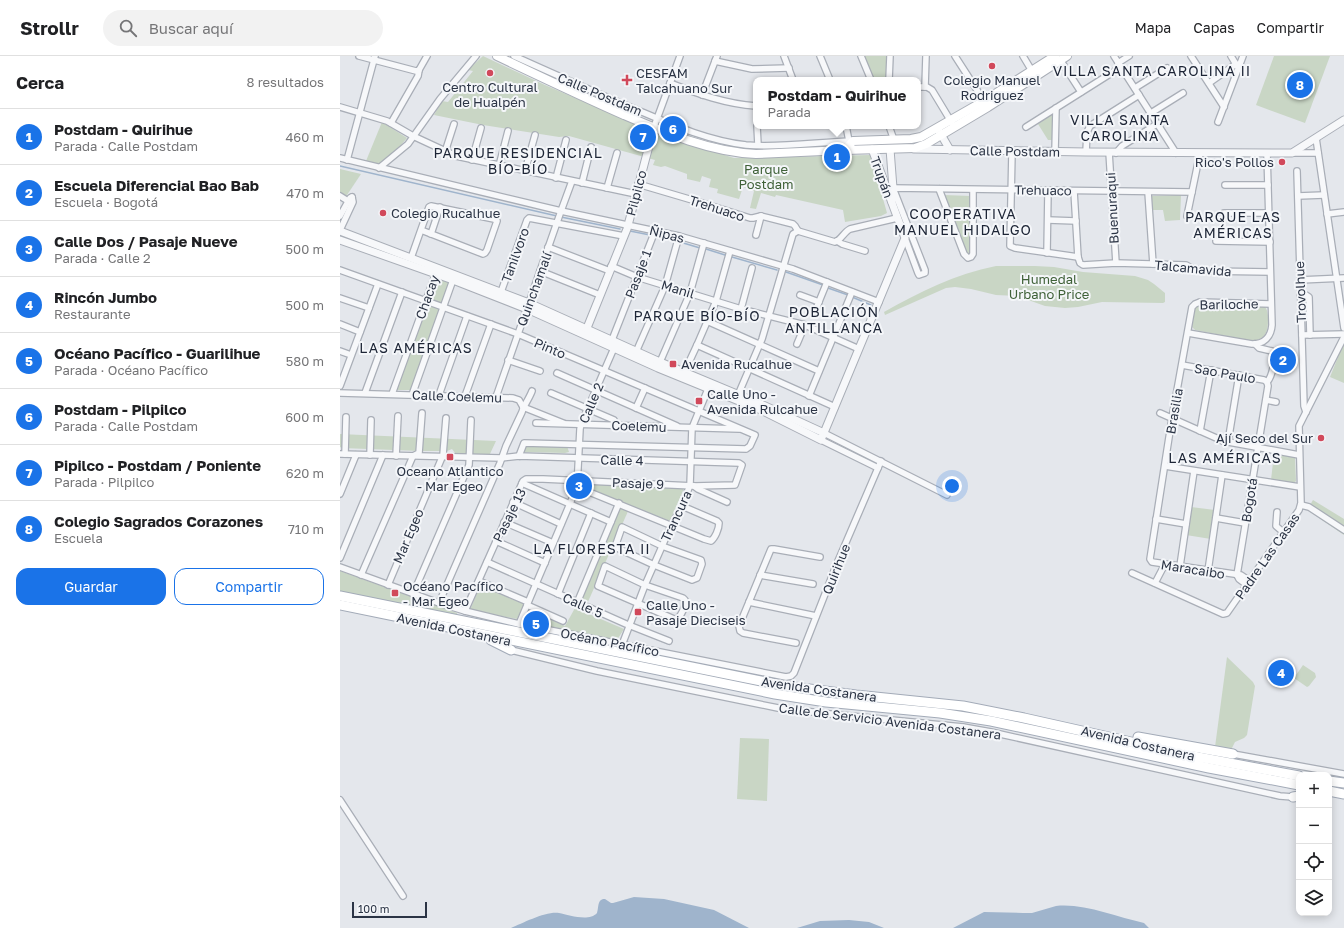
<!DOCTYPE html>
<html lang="es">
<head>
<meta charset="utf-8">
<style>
	:root { --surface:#fff; --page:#f2f2f2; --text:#202124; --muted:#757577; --line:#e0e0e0; --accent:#1a73e8 }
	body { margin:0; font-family:"Golos Text",sans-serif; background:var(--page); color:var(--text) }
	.controls { position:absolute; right:12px; bottom:12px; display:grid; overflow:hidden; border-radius:8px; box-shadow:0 2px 10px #0003 }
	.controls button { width:36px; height:36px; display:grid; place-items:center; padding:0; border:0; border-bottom:1px solid var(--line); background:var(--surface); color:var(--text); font:20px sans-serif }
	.scale { position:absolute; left:12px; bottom:10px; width:75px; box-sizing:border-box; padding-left:4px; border:2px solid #2b3445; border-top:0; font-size:11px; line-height:14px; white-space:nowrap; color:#2b3445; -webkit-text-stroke:3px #f4f6f9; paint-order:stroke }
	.you { position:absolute; left:612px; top:430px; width:14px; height:14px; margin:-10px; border:3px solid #fff; border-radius:50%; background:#1a73e8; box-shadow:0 0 0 6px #1a73e833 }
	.badge { display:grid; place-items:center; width:26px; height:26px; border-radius:50%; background:var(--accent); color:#fff; font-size:13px; font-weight:700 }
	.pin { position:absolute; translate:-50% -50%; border:2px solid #fff; box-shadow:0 1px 4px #0006 }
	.popup { position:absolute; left:413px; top:21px; width:168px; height:52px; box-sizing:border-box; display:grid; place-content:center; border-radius:8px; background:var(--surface); filter:drop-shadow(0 1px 3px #0005); font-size:13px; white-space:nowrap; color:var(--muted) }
	.popup b { font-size:15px; color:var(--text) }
	.popup::after { content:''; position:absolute; left:50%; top:100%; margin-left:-8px; border:8px solid transparent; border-top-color:var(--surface) }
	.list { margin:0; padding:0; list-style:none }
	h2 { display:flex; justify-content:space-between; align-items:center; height:52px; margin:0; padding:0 16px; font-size:17px }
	h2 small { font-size:13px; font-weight:400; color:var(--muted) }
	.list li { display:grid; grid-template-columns:26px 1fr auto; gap:12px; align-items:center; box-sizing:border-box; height:56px; padding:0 16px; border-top:1px solid var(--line) }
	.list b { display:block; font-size:15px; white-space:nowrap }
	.list p { margin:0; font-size:13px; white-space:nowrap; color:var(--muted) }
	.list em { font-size:13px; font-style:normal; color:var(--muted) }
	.actions { display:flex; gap:8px; padding:12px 16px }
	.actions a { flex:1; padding:9px 0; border:1px solid var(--accent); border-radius:12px; text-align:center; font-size:14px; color:var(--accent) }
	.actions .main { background:var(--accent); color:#fff }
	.icon { flex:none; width:22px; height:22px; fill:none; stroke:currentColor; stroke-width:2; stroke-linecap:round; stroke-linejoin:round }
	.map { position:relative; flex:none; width:1004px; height:872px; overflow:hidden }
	header { display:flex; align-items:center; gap:24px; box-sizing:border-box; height:56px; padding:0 20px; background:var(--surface); border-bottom:1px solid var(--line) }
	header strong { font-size:19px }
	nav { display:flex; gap:22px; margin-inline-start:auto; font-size:14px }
	.search { width:280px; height:36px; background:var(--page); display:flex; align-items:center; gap:10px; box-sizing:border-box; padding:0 14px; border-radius:22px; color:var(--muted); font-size:15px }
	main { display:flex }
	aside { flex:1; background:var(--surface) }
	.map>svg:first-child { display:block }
	.green { fill:#c9d6c5 }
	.water { fill:#9fb4cc }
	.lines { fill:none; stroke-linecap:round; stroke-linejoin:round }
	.stream { stroke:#9fb4cc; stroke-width:1.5 }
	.minor-casing { stroke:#a9aeb7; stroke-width:8 }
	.tertiary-casing { stroke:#a9aeb7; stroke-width:9 }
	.secondary-casing { stroke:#a9aeb7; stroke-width:10 }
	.primary-casing { stroke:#a3abb8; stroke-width:11 }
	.minor { stroke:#f7f8fa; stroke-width:5.5 }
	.tertiary { stroke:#f7f8fa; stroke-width:7 }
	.secondary { stroke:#fff; stroke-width:8 }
	.primary { stroke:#fff; stroke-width:9 }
	.poi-dot { fill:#d1495b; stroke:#f4f6f9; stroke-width:1.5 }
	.labels { text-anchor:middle; stroke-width:4; stroke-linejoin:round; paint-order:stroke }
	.poi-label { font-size:13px; fill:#2b3445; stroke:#f4f6f9; text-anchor:start }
	.street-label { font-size:13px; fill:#2b3445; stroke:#f4f6f9 }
	.park-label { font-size:13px; fill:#3f6138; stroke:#f4f6f9 }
	.neighbourhood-label { font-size:14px; letter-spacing:1px; fill:#1d2536; stroke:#f4f6f9 }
</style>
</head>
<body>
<header>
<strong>Strollr</strong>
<div class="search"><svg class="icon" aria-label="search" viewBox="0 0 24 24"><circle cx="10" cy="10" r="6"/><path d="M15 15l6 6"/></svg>Buscar aquí</div>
<nav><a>Mapa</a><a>Capas</a><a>Compartir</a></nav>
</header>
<main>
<aside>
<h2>Cerca<small>8 resultados</small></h2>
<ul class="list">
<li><span class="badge">1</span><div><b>Postdam - Quirihue</b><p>Parada · Calle Postdam</p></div><em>460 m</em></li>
<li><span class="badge">2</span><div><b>Escuela Diferencial Bao Bab</b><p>Escuela · Bogotá</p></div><em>470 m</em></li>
<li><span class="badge">3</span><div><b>Calle Dos / Pasaje Nueve</b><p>Parada · Calle 2</p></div><em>500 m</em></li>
<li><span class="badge">4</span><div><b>Rincón Jumbo</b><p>Restaurante</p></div><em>500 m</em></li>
<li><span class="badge">5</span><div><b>Océano Pacífico - Guarilihue</b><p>Parada · Océano Pacífico</p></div><em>580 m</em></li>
<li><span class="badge">6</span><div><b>Postdam - Pilpilco</b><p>Parada · Calle Postdam</p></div><em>600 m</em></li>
<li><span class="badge">7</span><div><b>Pipilco - Postdam / Poniente</b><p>Parada · Pilpilco</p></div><em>620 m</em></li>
<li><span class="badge">8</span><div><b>Colegio Sagrados Corazones</b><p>Escuela</p></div><em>710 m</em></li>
</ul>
<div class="actions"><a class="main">Guardar</a><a>Compartir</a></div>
</aside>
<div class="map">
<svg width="1004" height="872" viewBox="0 0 1004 872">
	<rect width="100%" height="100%" fill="#e4e7ec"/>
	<!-- green -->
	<g class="green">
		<path d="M143,0L205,29L319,78L394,102L530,99L533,107L547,157L541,160L505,166L503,154L436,139L435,141L421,137L416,153L410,152L414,135L403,131L399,143L377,137L378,133L369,131L371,123L362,120L360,126L347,123V118L325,110L321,111L313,109L315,104L229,80L219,81L143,69L94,59L102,45L108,46L133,15L128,14Z"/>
		<path d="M524,0H548L547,24H533Z"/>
		<path d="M934,0H990L965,67L916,49Z"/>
		<path d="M713,57L715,59L713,84H708L698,68Z"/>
		<path d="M42,66L67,82L61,89L40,108L26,105Z"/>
		<path d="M0,113L21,118L3,145L0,143Z"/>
		<path d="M604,139L631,140L630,197L629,199H626Z"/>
		<path d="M841,139L840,164L825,165L823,154H811L810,140Z"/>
		<path d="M656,210H695L714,211L743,216L795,220L808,224L814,228L825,237V246L823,247L762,246L738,251L725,252L705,250L677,240L656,239L631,233L615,231L606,232L545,259L544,256C580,236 615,218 656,210Z"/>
		<path d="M96,222L110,227L101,249L88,243Z"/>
		<path d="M88,248L99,251L100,254L72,334H56L86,249Z"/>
		<path d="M859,249L925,251C928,255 928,259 928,264C928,276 925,284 912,285L855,274L852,271L855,252Z"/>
		<path d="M1004,286V327L990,321Z"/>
		<path d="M0,378L156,385L149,400L116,398L112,393L107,395H79L2,392L0,391Z"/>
		<path d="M188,389L227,390L229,396L225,397L184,396V393Z"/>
		<path d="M934,398L953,401L955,402L956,425L954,427L931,424Z"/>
		<path d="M238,427L345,430L330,465L239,430Z"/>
		<path d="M973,444L1004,463V479L967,454Z"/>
		<path d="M281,449L289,453L247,548L239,544Z"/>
		<path d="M851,451L875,454L871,483L846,479Z"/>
		<path d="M0,515L117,557V560L0,536Z"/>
		<path d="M140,530L184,548L177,563L130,554Z"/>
		<path d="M235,552L284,573L277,584L201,569L195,565L187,566L185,564L189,554L225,570Z"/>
		<path d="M887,601L913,626L915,630L907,679L904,682L895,686L891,694L875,691Z"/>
		<path d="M963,609L975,617L976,621L969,630L967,631L954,622Z"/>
		<path d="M400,682L429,683L427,745L397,743Z"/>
	</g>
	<!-- water -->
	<g class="water">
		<path d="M294,841L324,843L374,854L409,872H171C183,867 206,855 219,857C229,859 249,866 257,857C259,851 257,843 265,843L271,847H273Z"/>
		<path d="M716,850C744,847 776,861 804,867L809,872H613L644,856L683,857H692Z"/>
		<path d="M509,864L529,866L544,872H457L480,865Z"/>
	</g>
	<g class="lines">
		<!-- stream -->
		<g class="stream">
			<path d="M0,110L217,160"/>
			<path d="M221,161L280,173"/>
			<path d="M290,175L310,179"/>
			<path d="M316,180L335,185"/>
			<path d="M340,186L360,192"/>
			<path d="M366,193L385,199"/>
			<path d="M392,201L437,214"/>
			<path d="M446,216L483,229"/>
			<path d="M488,232L508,239"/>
			<path d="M512,241L531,249"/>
		</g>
		<!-- minor casing -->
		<g class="minor-casing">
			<g id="minor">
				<path d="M19,0L76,15L79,14"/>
				<path d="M174,0C216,19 259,38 302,56C335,70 370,85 406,89C440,92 478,86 513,85"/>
				<path d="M444,0L453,24"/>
				<path d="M480,0L490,24"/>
				<path d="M521,0L531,24"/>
				<path d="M615,0L646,48"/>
				<path d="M683,0L692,15"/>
				<path d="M774,0L836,97"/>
				<path d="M851,0L884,51"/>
				<path d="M891,0L897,10"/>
				<path d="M375,5L412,13L449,12"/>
				<path d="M721,5L741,36"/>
				<path d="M778,7L789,0"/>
				<path d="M549,24L550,0"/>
				<path d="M330,27C358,38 386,48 416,50"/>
				<path d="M869,27L896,8"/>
				<path d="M578,31H587L592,34L612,67"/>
				<path d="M585,31L586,0"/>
				<path d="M795,32L827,12"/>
				<path d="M362,39L377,0"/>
				<path d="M0,51L47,65L73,80L116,100L296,138"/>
				<path d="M811,57L843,37"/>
				<path d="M878,66L903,0"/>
				<path d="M51,67L78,20L79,14L87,0"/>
				<path d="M417,70L418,89"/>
				<path d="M506,70L509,85"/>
				<path d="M549,70L554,84"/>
				<path d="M314,71L340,0"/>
				<path d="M686,71L781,11"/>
				<path d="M976,82L1004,272"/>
				<path d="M105,96L114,68"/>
				<path d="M672,96L670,190L675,192L738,201"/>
				<path d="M715,96L716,52"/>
				<path d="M746,96L747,76L750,70L799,39"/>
				<path d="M769,96L776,207"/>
				<path d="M776,97L782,90L817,68"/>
				<path d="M953,97H978"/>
				<path d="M0,102L221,155L339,180L453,213L539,246"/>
				<path d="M7,104L35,0"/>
				<path d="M132,104L141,72"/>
				<path d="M159,110L168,75"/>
				<path d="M39,112L68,88L100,43L136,0"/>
				<path d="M185,115L195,79"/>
				<path d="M957,115L964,350L966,356"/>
				<path d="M216,122L226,84"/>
				<path d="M242,127L251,91"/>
				<path d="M298,128L359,146L410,162H413L421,160L453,168L455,170L458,175L495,186C501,184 504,176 510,173L557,162"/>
				<path d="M885,129H928"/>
				<path d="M267,132L277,97"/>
				<path d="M599,133L624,198L628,202L631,201L633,198V134"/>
				<path d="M734,135L738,201L740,207L743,209L776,207L846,209L853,213L866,215L930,216"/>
				<path d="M808,136L813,208"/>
				<path d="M0,140L8,145"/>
				<path d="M958,140L984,139"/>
				<path d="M884,157H929"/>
				<path d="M987,158L1004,156"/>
				<path d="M0,160L10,142L12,141"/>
				<path d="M847,160L860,97"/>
				<path d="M708,164L736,165"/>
				<path d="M0,174L13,146L12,141"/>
				<path d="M91,178L100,151"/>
				<path d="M416,179L421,160"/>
				<path d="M565,182L578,217L579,219L585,217V214L553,132L852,136"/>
				<path d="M497,185L502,188L525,195"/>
				<path d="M876,185L930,186"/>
				<path d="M208,191L270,215"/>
				<path d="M707,197L708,135"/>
				<path d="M71,202L89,151L91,150L154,163L157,165L147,194L145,197L143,198L81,174"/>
				<path d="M271,210L297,221L401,253L465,269L519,293"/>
				<path d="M0,214L178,278L415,379L410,390L406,393L184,387L179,400"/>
				<path d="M200,215L260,239"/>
				<path d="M960,224L1004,222"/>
				<path d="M161,236L187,164L189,162L284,180"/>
				<path d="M460,239L479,246"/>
				<path d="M960,239H966L969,241L970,279"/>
				<path d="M0,242L29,252"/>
				<path d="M401,253L412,212"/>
				<path d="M476,253L487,226"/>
				<path d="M367,265L479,315"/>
				<path d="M0,268L20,276"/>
				<path d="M848,277L912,288C924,288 931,281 932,269L927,97"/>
				<path d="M962,279L1004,278"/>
				<path d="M457,288L465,269"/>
				<path d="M357,289L495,351"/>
				<path d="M0,295L11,299"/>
				<path d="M296,296L325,230L339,180"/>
				<path d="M168,304L200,315"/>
				<path d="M320,306L350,237L364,187"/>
				<path d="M842,309L924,324L927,326"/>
				<path d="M217,317L337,370"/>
				<path d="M344,317L357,289L376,245L390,195"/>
				<path d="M0,330L38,228"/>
				<path d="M0,337L173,342L179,344L183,351"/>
				<path d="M25,337L62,236"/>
				<path d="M211,337L274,364L277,370"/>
				<path d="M52,338L97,214"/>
				<path d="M72,339L114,221"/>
				<path d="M99,339L127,260"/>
				<path d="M398,339L422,283L453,178L458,175"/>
				<path d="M125,340L151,268"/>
				<path d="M469,340L512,236"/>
				<path d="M156,341L221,155L232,125"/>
				<path d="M926,344L936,346"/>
				<path d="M183,351L223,367"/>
				<path d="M296,352L305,332"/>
				<path d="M820,357L883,385L959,399"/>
				<path d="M196,367L399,373"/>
				<path d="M860,375L871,314"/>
				<path d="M484,377L607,439"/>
				<path d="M481,384L538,412"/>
				<path d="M888,386L899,319"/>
				<path d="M0,398L161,402L179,400L399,407L402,409L395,429L354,430L203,423H186L183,425L125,555"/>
				<path d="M5,398L6,361"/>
				<path d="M30,399L31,364"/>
				<path d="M56,400L58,360"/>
				<path d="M825,410L960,431"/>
				<path d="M182,427L271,466"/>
				<path d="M354,430L358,433L387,446"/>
				<path d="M237,431L364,483L371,485C375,482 379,473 379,467L377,465L342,450"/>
				<path d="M0,438L16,399"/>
				<path d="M173,446L221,468"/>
				<path d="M961,449L969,451L1004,474"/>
				<path d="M937,456L936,470L943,476"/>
				<path d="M876,462L905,467"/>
				<path d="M816,463L846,468"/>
				<path d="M164,466L213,487"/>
				<path d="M282,471L322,490L361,504L362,508L357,522L352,524L314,509L275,491Z"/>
				<path d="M156,485L205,507"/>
				<path d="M0,502L43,399"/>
				<path d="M147,506L286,568L329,585"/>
				<path d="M265,510L305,529L343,542L345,544C345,551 342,559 337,563H334L258,530Z"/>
				<path d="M840,510L854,415"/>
				<path d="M0,511L99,547L125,555L179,568L446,621L451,620L454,617L498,505L541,405"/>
				<path d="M868,515L882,419"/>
				<path d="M792,517L883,558L887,557L959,454L961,447L959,370L1004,281"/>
				<path d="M21,519L73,400L79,397L82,357"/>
				<path d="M420,519L473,528"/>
				<path d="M897,519L928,330L927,326C932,321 937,300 932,295L919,292L915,288"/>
				<path d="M897,519L899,523L907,529"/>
				<path d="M139,525L188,546"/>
				<path d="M910,525L901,519L812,506L810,503L832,362L852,251L855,248L860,246L931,248"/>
				<path d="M815,527L825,508"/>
				<path d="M48,529L103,399L106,362"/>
				<path d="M73,538L129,409L131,364"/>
				<path d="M218,538L251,457"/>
				<path d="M409,546L476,560"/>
				<path d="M99,547L160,407L166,390L182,356C184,349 189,343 192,335"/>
				<path d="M237,547L279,447"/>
				<path d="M187,549L223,565"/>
				<path d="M179,568L237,431L240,373L241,368L274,292L272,284L315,175"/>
				<path d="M456,587L403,577L400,575L399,570L431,493H434L480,501"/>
				<path d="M282,589L305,529L331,470L342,450L350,429L352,372L368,333"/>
				<path d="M171,594L257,615L438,652L490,658L623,671L651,676L940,740L953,741"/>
				<path d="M893,698L1004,718"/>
				<path d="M0,744L63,840"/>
			</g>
		</g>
		<!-- tertiary casing -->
		<g class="tertiary-casing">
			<g id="tertiary">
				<path d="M599,75L610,94"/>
				<path d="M550,93L553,132L552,146"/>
				<path d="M574,93L746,96L952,97L1004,64"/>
				<path d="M0,175L189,247L320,306L423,349L484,377"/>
				<path d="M0,184L113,224L187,253L318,312L421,354L481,384L565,182L532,93"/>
				<path d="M247,272L287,173L314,71"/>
			</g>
		</g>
		<!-- secondary casing -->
		<g class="secondary-casing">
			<g id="secondary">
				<path d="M157,0C199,20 241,40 284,59C326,77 370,96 416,98L505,94L575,92L586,88L648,51L727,0"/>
				<path d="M505,94L513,85L571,83L581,81L644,45L715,0"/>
			</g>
		</g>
		<!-- primary casing -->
		<g class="primary-casing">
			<g id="primary">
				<path d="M0,540L446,630L516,639L623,650L684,662L858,701L959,720"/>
				<path d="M0,549L435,638L486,646L600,657L651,665L869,712L959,729"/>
				<path d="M151,584L171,594"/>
				<path d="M798,681L893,698"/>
				<path d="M989,725L1004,727"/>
				<path d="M989,735L1004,738"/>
				<path d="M953,741L959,740"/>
			</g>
		</g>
		<!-- minor -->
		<use href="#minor" class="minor"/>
		<!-- tertiary -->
		<use href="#tertiary" class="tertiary"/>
		<!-- secondary -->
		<use href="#secondary" class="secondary"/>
		<!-- primary -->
		<use href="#primary" class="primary"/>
	</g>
	<!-- markers -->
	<g class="poi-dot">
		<circle cx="652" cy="10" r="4"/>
		<circle cx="150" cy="17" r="4"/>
		<path d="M285 18h4v4h4v4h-4v4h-4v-4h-4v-4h4z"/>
		<circle cx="942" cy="106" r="4"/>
		<circle cx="43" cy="157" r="4"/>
		<rect x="329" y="304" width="8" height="8" rx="2"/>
		<rect x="355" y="341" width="8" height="8" rx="2"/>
		<circle cx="981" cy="382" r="4"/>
		<rect x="106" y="397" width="8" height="8" rx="2"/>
		<rect x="51" y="533" width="8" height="8" rx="2"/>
		<rect x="294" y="552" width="8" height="8" rx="2"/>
	</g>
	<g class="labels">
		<!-- poi labels -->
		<g class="poi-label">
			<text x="296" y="22">CESFAM<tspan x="296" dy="15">Talcahuano Sur</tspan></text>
			<text x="652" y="29" text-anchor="middle">Colegio Manuel<tspan x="652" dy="15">Rodriguez</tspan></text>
			<text x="150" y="36" text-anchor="middle">Centro Cultural<tspan x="150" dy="15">de Hualpén</tspan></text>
			<text x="934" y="111" text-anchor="end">Rico's Pollos</text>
			<text x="51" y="162">Colegio Rucalhue</text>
			<text x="341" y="313">Avenida Rucalhue</text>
			<text x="367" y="343">Calle Uno -<tspan x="367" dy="15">Avenida Rulcahue</tspan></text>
			<text x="973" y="387" text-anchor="end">Ají Seco del Sur</text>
			<text x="110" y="420" text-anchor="middle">Oceano Atlantico<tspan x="110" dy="15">- Mar Egeo</tspan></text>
			<text x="63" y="535">Océano Pacífico<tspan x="63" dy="15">- Mar Egeo</tspan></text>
			<text x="306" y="554">Calle Uno -<tspan x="306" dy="15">Pasaje Dieciseis</tspan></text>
		</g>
		<!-- street labels -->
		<g class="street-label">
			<text transform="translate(260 38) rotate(23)" y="5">Calle Postdam</text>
			<text transform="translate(675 95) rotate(1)" y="5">Calle Postdam</text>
			<text transform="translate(542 121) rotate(70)" y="5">Trupán</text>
			<text transform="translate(703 134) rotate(1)" y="5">Trehuaco</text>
			<text transform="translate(296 137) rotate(-75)" y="5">Pilpilco</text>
			<text transform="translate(377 152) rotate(18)" y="5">Trehuaco</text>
			<text transform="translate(772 152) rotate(-93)" y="5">Buenuraqui</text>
			<text transform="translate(327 178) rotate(14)" y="5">Ñipas</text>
			<text transform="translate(175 199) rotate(-70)" y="5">Tanilvoro</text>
			<text transform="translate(853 212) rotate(5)" y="5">Talcamavida</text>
			<text transform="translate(298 218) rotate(-69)" y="5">Pasaje 1</text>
			<text transform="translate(194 233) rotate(-70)" y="5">Quinchamalí</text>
			<text transform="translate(338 233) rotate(17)" y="5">Manil</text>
			<text transform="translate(960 236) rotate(-92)" y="5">Trovolhue</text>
			<text transform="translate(87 241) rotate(-70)" y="5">Chacay</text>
			<text transform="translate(889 248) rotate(-1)" y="5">Bariloche</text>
			<text transform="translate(210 292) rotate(23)" y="5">Pinto</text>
			<text transform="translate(885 317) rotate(10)" y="5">Sao Paulo</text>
			<text transform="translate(117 340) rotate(2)" y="5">Calle Coelemu</text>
			<text transform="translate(251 347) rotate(-67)" y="5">Calle 2</text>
			<text transform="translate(834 355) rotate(-80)" y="5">Brasilia</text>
			<text transform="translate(299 370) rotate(2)" y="5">Coelemu</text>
			<text transform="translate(282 404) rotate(1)" y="5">Calle 4</text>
			<text transform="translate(298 427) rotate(2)" y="5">Pasaje 9</text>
			<text transform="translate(909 444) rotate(-81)" y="5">Bogotá</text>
			<text transform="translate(169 459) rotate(-64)" y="5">Pasaje 13</text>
			<text transform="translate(336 460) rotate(-65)" y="5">Trancura</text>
			<text transform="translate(68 480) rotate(-67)" y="5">Mar Egeo</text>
			<text transform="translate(927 500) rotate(-55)" y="5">Padre Las Casas</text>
			<text transform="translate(496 513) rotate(-68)" y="5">Quirihue</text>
			<text transform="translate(853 513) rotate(9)" y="5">Maracaibo</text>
			<text transform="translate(243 549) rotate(24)" y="5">Calle 5</text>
			<text transform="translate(114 573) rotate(12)" y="5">Avenida Costanera</text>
			<text transform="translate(270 586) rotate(11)" y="5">Océano Pacífico</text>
			<text transform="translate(479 633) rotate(8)" y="5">Avenida Costanera</text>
			<text transform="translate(550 665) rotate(7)" y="5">Calle de Servicio Avenida Costanera</text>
			<text transform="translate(798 687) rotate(13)" y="5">Avenida Costanera</text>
		</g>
		<!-- park labels -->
		<g class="park-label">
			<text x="426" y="118">Parque<tspan x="426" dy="15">Postdam</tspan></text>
			<text x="709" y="228">Humedal<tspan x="709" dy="15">Urbano Price</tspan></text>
		</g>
		<!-- neighbourhood labels -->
		<g class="neighbourhood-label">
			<text x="812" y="20">VILLA SANTA CAROLINA II</text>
			<text x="780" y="69">VILLA SANTA<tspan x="780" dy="16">CAROLINA</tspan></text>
			<text x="178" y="102">PARQUE RESIDENCIAL<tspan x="178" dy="16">BÍO-BÍO</tspan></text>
			<text x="623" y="163">COOPERATIVA<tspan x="623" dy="16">MANUEL HIDALGO</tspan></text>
			<text x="893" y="166">PARQUE LAS<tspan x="893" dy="16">AMÉRICAS</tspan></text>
			<text x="494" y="261">POBLACIÓN<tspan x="494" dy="16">ANTILLANCA</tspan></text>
			<text x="357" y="265">PARQUE BÍO-BÍO</text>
			<text x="76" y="297">LAS AMÉRICAS</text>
			<text x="885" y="407">LAS AMÉRICAS</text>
			<text x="252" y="498">LA FLORESTA II</text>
		</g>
	</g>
</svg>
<div class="controls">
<button>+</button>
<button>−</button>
<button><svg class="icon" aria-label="locate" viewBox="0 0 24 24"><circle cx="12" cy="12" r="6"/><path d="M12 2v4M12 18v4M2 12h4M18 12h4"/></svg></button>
<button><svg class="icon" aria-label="layers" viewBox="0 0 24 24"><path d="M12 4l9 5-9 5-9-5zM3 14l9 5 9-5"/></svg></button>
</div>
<div class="scale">100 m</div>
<div class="you"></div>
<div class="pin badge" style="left:497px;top:101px">1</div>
<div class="popup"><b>Postdam - Quirihue</b>Parada</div>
<div class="pin badge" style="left:943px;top:304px">2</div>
<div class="pin badge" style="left:239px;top:430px">3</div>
<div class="pin badge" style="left:941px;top:617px">4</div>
<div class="pin badge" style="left:196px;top:568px">5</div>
<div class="pin badge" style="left:333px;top:73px">6</div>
<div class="pin badge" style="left:303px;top:81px">7</div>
<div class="pin badge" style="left:960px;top:29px">8</div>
</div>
</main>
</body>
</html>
